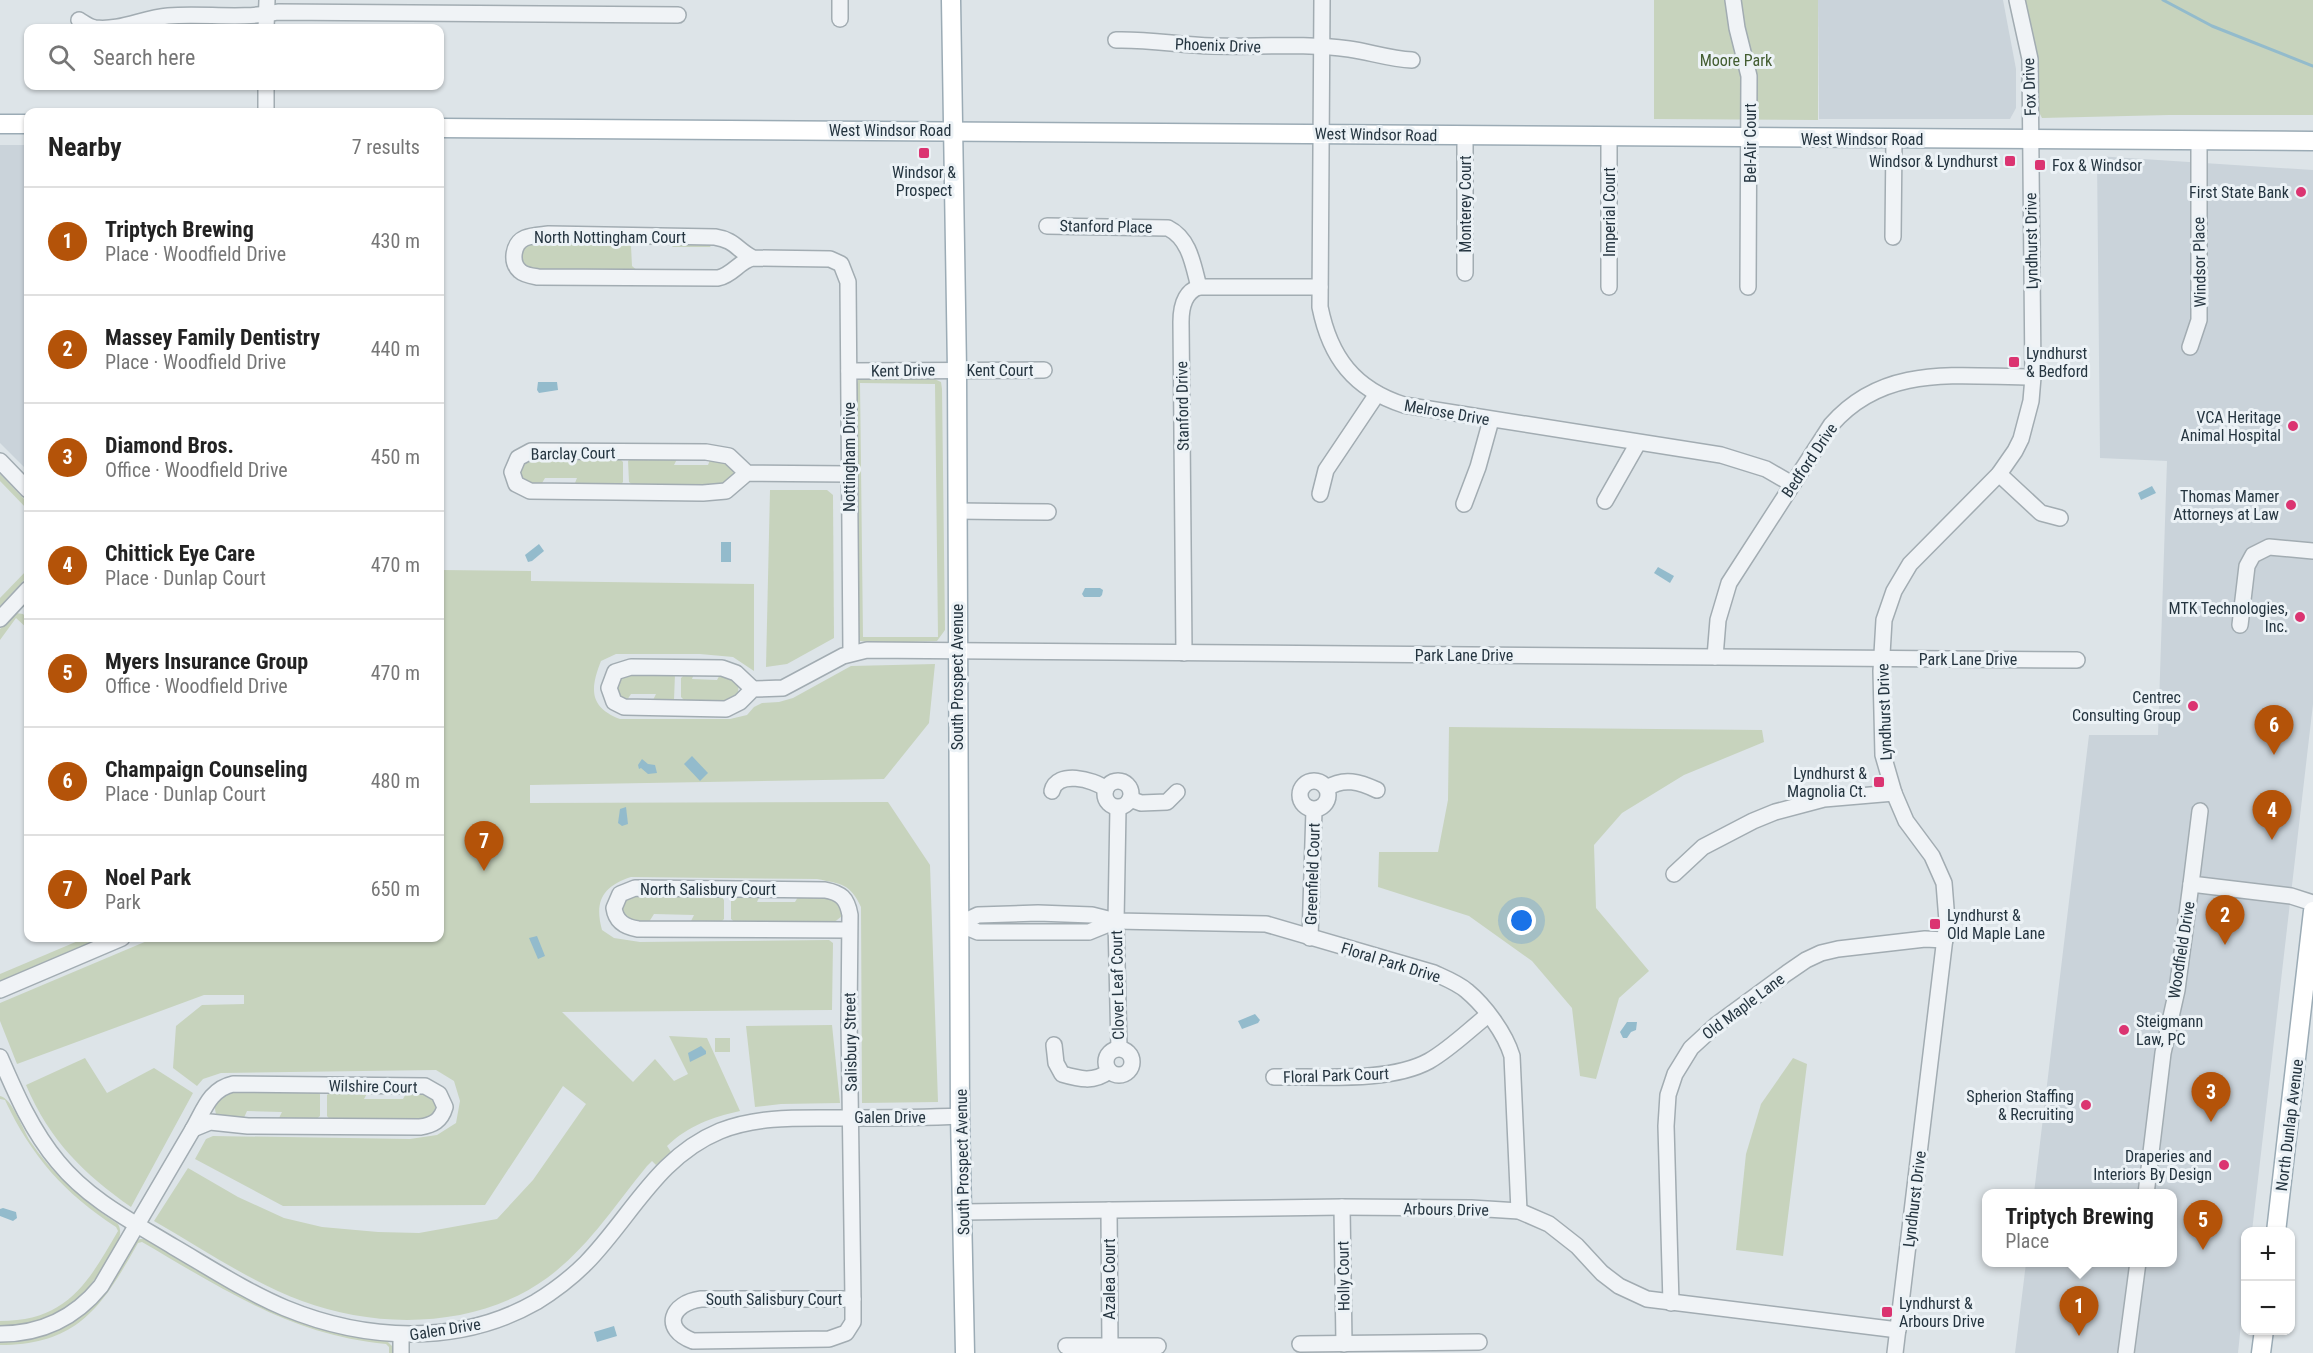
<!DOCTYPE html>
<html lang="en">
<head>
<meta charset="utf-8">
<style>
	:root { --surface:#fff; --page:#f2f2f2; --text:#222; --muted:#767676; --line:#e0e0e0; --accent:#b45309 }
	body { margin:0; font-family:"Roboto Condensed",sans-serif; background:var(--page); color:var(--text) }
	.controls { position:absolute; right:18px; bottom:18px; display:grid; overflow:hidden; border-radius:12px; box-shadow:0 2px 4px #0004 }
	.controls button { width:54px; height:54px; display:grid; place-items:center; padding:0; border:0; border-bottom:2px solid var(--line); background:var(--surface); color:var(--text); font:30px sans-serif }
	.you { position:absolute; left:1522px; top:921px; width:21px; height:21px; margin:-15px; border:4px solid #fff; border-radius:50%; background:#1a73e8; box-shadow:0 0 0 9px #1a73e833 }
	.badge { display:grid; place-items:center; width:39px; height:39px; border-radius:50%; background:var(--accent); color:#fff; font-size:20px; font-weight:700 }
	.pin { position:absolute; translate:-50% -50px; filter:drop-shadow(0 2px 3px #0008) }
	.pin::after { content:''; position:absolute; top:32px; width:21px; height:18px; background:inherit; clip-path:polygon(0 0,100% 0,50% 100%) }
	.popup { position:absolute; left:1982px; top:1189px; width:195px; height:78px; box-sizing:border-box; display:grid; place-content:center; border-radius:12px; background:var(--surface); filter:drop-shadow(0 2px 4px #0005); font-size:20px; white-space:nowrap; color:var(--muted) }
	.popup b { font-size:22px; color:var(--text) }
	.popup::after { content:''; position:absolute; left:50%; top:100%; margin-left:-12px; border:12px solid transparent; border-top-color:var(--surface) }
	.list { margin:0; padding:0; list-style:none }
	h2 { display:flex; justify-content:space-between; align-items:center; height:78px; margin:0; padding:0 24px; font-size:26px }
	h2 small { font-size:20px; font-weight:400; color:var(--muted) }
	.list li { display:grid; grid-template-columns:39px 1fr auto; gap:18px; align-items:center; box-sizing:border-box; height:108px; padding:0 24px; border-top:2px solid var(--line) }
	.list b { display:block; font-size:22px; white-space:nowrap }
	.list p { margin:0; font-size:20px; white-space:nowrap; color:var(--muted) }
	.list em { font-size:20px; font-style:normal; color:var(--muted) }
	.icon { flex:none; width:33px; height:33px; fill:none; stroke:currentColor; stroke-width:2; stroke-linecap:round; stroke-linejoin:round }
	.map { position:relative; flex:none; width:2313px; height:1353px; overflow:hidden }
	.search { position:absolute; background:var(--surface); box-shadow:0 2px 4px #0004; left:24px; top:24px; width:420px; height:66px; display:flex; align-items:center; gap:15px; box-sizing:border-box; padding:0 21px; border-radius:12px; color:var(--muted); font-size:22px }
	.panel { position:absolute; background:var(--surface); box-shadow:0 2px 4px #0004; left:24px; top:108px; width:420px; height:834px; border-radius:12px }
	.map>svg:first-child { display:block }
	.built { fill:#cad3da }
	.green { fill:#c7d3bd; fill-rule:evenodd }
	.water { fill:#93bbcc }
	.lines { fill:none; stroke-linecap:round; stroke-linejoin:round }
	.stream { stroke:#93bbcc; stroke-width:3 }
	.minor-casing { stroke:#a2acb2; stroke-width:18 }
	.major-casing { stroke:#9babb5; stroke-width:21 }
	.minor { stroke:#f0f3f6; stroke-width:15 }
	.major { stroke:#fff; stroke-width:18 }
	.poi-dot { fill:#db3471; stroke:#ecf2f6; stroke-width:2 }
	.labels { text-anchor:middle; stroke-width:6; stroke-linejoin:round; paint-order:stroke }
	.street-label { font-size:16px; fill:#253540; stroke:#ecf2f6 }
	.park-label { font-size:16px; fill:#435d31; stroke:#ecf2f6 }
	.poi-label { font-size:16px; fill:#253540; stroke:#ecf2f6; text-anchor:end }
</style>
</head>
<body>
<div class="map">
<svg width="2313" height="1353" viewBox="0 0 2313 1353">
	<rect width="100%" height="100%" fill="#dde4e8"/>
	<!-- built -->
	<g class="built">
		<path d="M1818,0H2003L2016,69V108L2010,119H1819Z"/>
		<path d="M0,145H28V471L0,443Z"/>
		<path d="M2097,156L2313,170V704L2252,1231L2246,1232L2245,1286L2238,1353H2015L2026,1263L2172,1262V1194L2034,1193L2089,735H2158L2167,461L2100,458Z"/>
	</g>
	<!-- green -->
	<g class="green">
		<path d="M1654,0H1818V120L1654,119Z"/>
		<path d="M2025,0H2313V115H2169L2042,118L2039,112V63Z"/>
		<path d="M714,232L743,248L759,251C747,270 740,278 717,282L521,279L513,274L508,262L517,238ZM638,238L678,239L672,247H710L715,239L734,250L736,260L716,274L640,273L632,266L631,246Z"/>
		<path d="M928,376L941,382L942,389L945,630L937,641L878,643L860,641L855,634L856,387L859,377ZM860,383L935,384L938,637H863Z"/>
		<path d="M615,454L623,462V482L617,489L573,488L577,478H545L539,488L523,484L516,472L524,456Z"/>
		<path d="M636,454L679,455L674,465H708L712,455L734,467L733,478L729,484L638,489L629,482L628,461Z"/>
		<path d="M0,474L28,503V510L0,481Z"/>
		<path d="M770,490H827L833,495L834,638L787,664L766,667Z"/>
		<path d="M28,569V576L0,606V598Z"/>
		<path d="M440,570L531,571V581L754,584V671L733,657L700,654H616L601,661C590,689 589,707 620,719H730L747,715L754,707L762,703L779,702L793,698L851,666L935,664L929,723L884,779L530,785V803L888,802L930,865L938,1102L862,1103L861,907C850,883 841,884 817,879L631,877C603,886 594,901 602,930L614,938L640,942L829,940L833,943L832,1010L562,1012L633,1082L655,1059L674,1081L688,1074L669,1036L707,1038L740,1111C712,1117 688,1126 667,1146L671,1152L656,1165L652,1161L647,1166C615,1205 588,1248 547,1278C478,1328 380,1330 302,1301C250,1282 202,1248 154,1221L188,1168L238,1197L284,1218L322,1227L378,1232L419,1233L497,1219L533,1180L586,1104L563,1086L485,1205L283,1206L195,1159L206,1139L213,1136L410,1139L437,1135L456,1123L460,1101L454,1081L436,1070L221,1073L203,1079L197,1086L173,1068L176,1026L202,1005L244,1004V995H204L17,1064L0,1021V1003L154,938H243L244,940L245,938H440Z"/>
		<path d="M16,613L23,614L28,619V629L16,618L0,640V629Z"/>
		<path d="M688,671H695L692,679L717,680L722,671L738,680C739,690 739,694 732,701L688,704L681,697V678Z"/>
		<path d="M618,673L675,674L674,700L669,704H651L656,694H631L625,703L618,699L614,677Z"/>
		<path d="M1449,727L1762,730L1764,742L1684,775L1622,813L1594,845L1596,908L1649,971L1619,998L1596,1079L1580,1076L1572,1008L1532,961L1469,916L1378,887L1379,852H1438L1448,800Z"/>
		<path d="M717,891L724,900V919L718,925H689L694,915L654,914L647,925L623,918L620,901L625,895Z"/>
		<path d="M738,891H762L757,902H795L801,892L831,894L843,910L842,916L832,924L738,925L731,919V898Z"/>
		<path d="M85,938H103L0,982V974Z"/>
		<path d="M832,1025L840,1103L781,1104L755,1107L746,1026Z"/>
		<rect x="715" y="1038" width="15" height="14"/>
		<path d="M85,1058L107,1093L154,1068L193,1093L131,1207C83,1173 50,1141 26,1085Z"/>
		<path d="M1793,1058L1807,1064L1783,1256L1736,1250L1746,1154L1761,1104Z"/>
		<path d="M312,1087L320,1094V1116L313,1122H277L282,1112L247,1111L242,1122L217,1117C213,1106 215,1101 221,1092Z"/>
		<path d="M334,1088H370L364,1099H403L409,1088L421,1089L438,1102L436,1114L426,1121L333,1123L327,1116V1095Z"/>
		<path d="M0,1096C12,1098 23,1130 30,1141C53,1175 84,1202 118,1224C124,1235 116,1244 111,1254C84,1301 57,1326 0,1326V1321C67,1321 88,1283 118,1231L116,1227C65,1194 31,1156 5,1100L0,1099Z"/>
		<path d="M140,1239H144L231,1290L269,1309L322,1329L387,1341L392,1346L395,1353H389V1347L386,1344C291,1335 223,1289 142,1242L138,1243C103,1305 79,1345 0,1345V1341L28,1340L56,1331L75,1319L135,1241Z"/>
	</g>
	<!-- water -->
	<g class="water">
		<path d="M538,382H557L558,390L539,393L537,390Z"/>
		<path d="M2152,486L2156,493L2141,500L2138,493Z"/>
		<rect x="721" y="542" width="10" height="20"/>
		<path d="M539,544L544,551L532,561L528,562L525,555Z"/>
		<path d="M1658,567L1674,576L1670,583L1654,573Z"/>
		<path d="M1085,588H1100L1103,590L1102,595L1100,597H1084L1082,594Z"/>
		<path d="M692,756L708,773L700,781L684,764Z"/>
		<path d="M642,759L648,764L655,765L657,773L648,774L641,768L639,769L638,765Z"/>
		<path d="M626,807L628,824L622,826L618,823L620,809Z"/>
		<path d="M537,936L545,956L538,959L529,938Z"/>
		<path d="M1255,1014L1260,1020L1258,1023L1242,1029L1238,1021Z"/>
		<path d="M1627,1022H1637L1636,1030L1631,1032L1627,1038H1623L1620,1032Z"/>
		<path d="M701,1046L706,1051V1054L690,1062L688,1053Z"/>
		<path d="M3,1208L16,1212L17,1218L13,1221L0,1216V1209Z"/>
		<path d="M614,1326L617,1336L597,1342L594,1332Z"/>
	</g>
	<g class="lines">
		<!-- stream -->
		<path class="stream" d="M2163,0L2212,26L2313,66"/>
		<!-- minor casing -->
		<g class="minor-casing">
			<g id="minor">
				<path d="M840,0V19"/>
				<path d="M1322,0L1320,307C1330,357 1354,389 1404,405L1721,455L1766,469L1792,484"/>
				<path d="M1733,0L1737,28L1749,76L1748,287"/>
				<path d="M79,20C84,23 89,27 95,28C120,31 143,18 168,16C205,13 241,20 278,12L678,15"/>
				<path d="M266,28L267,0"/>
				<path d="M1116,40C1148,39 1179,45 1212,46C1257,47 1304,43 1349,49C1370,52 1390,59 1412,60"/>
				<path d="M266,86V112"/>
				<path d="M1465,136V273"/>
				<path d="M1047,226L1168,228C1190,239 1193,265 1199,287"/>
				<path d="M1893,237L1894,140"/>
				<path d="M753,258C739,261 733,275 718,278L538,277C532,276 524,275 520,271C510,262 513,243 525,238C532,235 542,235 549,234L715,237C735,240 737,250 753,258L830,259L841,264L848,282L851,653"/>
				<path d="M1609,287V137"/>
				<path d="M2190,347L2199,320V140"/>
				<path d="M849,371L1044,370"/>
				<path d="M0,461L28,490"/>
				<path d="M747,473L726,491L703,493L530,491L516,484L512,472L518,458L531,451L706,452L729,456L747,473L849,474"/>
				<path d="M1999,474L2041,513L2060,518"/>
				<path d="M1320,494L1326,470L1377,394"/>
				<path d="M1605,501L1638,443"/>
				<path d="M1464,504L1478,467L1491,420"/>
				<path d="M957,511L1048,512"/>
				<path d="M0,619L28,589"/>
				<path d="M2240,625L2247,566L2253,555L2269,547L2313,551"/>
				<path d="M1184,653L1181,322C1181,307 1184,292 1199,287H1320"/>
				<path d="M1715,657L1718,620L1729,583L1831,425C1885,363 1958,377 2033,377"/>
				<path d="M753,689L736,673L722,668L631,667L615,672L609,688L614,702L624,707L726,709L740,702L753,689L783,688L843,656L867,650L2077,660"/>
				<circle cx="1314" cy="795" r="14"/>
				<circle cx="1118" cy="794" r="13"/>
				<path d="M1327,788C1344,777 1360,782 1377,790"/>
				<path d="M1052,791C1057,770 1093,779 1106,789"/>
				<path d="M1130,799L1141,803L1167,802L1177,792"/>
				<path d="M1118,808L1116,921L1119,1048"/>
				<path d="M2200,811L2191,884L2291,896L2313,903"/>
				<path d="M1674,874L1703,847L1753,821L1775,812L1824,799L1894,793"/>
				<path d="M959,924L978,915L1038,913L1092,915L1116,921L1266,924L1434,973C1445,978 1458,983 1467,991C1485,1006 1505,1033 1512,1056L1519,1211"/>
				<path d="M959,924L978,932H1089L1116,921"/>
				<path d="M849,930L638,929C625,927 616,922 614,908L620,894L635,888L825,890C841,893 847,898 850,915L849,1020L853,1299"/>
				<path d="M1310,938L1314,810"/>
				<path d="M0,990L122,938"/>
				<path d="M1054,1045L1056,1063L1062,1074C1079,1079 1094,1083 1109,1071"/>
				<circle cx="1119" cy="1062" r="13"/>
				<path d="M0,1057C16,1094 32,1131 58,1162C89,1200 133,1222 174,1247C210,1268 247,1292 285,1308C365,1341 459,1346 536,1302C554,1291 571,1278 586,1263C631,1217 657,1157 720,1131C758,1116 799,1118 839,1118C880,1118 920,1118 960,1116"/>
				<path d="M1274,1077C1319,1076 1389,1083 1429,1061C1450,1049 1469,1030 1488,1015"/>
				<path d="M233,1084L425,1086L439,1094L445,1107C441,1121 433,1125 420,1127L248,1126L210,1122L193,1129C204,1110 210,1089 233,1084Z"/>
				<path d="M2146,1194L2163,1053L2177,990L2191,884"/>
				<path d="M1342,1207L1344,1344"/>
				<path d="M1109,1210L1110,1347"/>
				<path d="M963,1212L1342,1207L1471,1208L1519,1211L1549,1224L1577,1246L1602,1273L1619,1286L1647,1299L1898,1330"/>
				<path d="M701,1299H853V1322L846,1333L829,1339L693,1341C661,1329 671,1303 701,1299Z"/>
				<path d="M1671,1303L1666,1126L1668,1095L1675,1074L1691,1048L1716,1025L1787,973L1806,960L1821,953L1838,949L1925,939L1945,940"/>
				<path d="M0,1334C42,1334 75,1318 101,1286L193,1129"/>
				<path d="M401,1335V1353"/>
				<path d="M1300,1344L1479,1342"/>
				<path d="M1066,1346H1158"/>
				<path d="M1895,1353L1947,921L1944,883L1932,856L1906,821L1894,793L1883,755L1881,671L1884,620L1894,591L1910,564L1999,474L2015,451L2021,439L2031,401L2033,377L2030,59L2017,0"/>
				<path d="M2126,1353L2138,1262"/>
			</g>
		</g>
		<!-- major casing -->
		<g class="major-casing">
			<g id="major">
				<path d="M951,0L957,370L960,1116L965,1353"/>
				<path d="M0,124H28"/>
				<path d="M440,128C1064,131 1688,138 2313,141"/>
				<path d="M2276,1232L2313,911"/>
				<path d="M2261,1353L2264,1330"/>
			</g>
		</g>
		<!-- minor -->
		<use href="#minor" class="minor"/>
		<!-- major -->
		<use href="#major" class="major"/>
	</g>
	<!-- markers -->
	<g class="poi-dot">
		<rect x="918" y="147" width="12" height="12" rx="3"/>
		<rect x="2004" y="155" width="12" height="12" rx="3"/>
		<rect x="2034" y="159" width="12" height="12" rx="3"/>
		<circle cx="2301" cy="192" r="6"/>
		<rect x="2008" y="356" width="12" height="12" rx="3"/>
		<circle cx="2293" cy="426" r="6"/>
		<circle cx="2291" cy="505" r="6"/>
		<circle cx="2300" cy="617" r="6"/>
		<circle cx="2193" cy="706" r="6"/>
		<rect x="1873" y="776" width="12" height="12" rx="3"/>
		<rect x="1929" y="918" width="12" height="12" rx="3"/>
		<circle cx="2124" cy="1030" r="6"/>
		<circle cx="2086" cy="1105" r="6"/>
		<circle cx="2224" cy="1165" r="6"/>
		<rect x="1881" y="1306" width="12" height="12" rx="3"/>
	</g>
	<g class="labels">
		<!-- street labels -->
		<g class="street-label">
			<text transform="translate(1218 45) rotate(2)" y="6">Phoenix Drive</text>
			<text transform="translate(2029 87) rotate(-92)" y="6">Fox Drive</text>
			<text x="890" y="136">West Windsor Road</text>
			<text transform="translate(1376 134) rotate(1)" y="6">West Windsor Road</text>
			<text x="1862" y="145">West Windsor Road</text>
			<text transform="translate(1750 143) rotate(-90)" y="6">Bel-Air Court</text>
			<text transform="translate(1465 204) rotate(-90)" y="6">Monterey Court</text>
			<text transform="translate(1609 212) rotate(-90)" y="6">Imperial Court</text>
			<text transform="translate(1106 226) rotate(1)" y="6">Stanford Place</text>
			<text x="610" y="243">North Nottingham Court</text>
			<text transform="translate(2031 241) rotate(-91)" y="6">Lyndhurst Drive</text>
			<text transform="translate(2199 262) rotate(-91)" y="6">Windsor Place</text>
			<text transform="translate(903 370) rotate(-1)" y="6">Kent Drive</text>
			<text x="1000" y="376">Kent Court</text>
			<text transform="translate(1182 406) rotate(-91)" y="6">Stanford Drive</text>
			<text transform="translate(1447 412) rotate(10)" y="6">Melrose Drive</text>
			<text transform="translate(573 453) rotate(-1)" y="6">Barclay Court</text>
			<text transform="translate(849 457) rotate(-90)" y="6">Nottingham Drive</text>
			<text transform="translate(1809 460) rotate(-56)" y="6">Bedford Drive</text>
			<text x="1464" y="661">Park Lane Drive</text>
			<text x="1968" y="665">Park Lane Drive</text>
			<text transform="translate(957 677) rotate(-90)" y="6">South Prospect Avenue</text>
			<text transform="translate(1884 712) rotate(-92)" y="6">Lyndhurst Drive</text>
			<text transform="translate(1312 874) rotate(-88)" y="6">Greenfield Court</text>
			<text x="708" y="895">North Salisbury Court</text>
			<text transform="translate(2181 950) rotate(-81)" y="6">Woodfield Drive</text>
			<text transform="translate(1391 962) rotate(17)" y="6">Floral Park Drive</text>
			<text transform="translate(1117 985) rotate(-91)" y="6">Clover Leaf Court</text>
			<text transform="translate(1743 1006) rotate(-37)" y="6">Old Maple Lane</text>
			<text transform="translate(850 1042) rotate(-91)" y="6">Salisbury Street</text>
			<text transform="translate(1336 1075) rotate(-2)" y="6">Floral Park Court</text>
			<text transform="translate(373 1086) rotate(1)" y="6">Wilshire Court</text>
			<text x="890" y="1123">Galen Drive</text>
			<text transform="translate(2289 1125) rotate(-83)" y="6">North Dunlap Avenue</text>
			<text transform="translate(962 1162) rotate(-91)" y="6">South Prospect Avenue</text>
			<text transform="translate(1914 1199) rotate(-83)" y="6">Lyndhurst Drive</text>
			<text transform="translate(1446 1209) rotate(1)" y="6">Arbours Drive</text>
			<text transform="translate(1343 1276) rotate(-91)" y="6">Holly Court</text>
			<text transform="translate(1109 1279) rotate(-90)" y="6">Azalea Court</text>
			<text x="774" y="1305">South Salisbury Court</text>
			<text transform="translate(445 1329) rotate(-9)" y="6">Galen Drive</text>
		</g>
		<!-- park labels -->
		<g class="park-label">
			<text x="1736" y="66">Moore Park</text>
		</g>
		<!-- poi labels -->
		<g class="poi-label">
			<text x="1998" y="167">Windsor &amp; Lyndhurst</text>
			<text x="2052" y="171" text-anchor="start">Fox &amp; Windsor</text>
			<text x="924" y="178" text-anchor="middle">Windsor &amp;<tspan x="924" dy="18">Prospect</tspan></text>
			<text x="2289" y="198">First State Bank</text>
			<text x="2026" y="359" text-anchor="start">Lyndhurst<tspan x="2026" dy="18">&amp; Bedford</tspan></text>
			<text x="2281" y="423">VCA Heritage<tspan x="2281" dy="18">Animal Hospital</tspan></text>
			<text x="2279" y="502">Thomas Mamer<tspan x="2279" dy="18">Attorneys at Law</tspan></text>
			<text x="2288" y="614">MTK Technologies,<tspan x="2288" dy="18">Inc.</tspan></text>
			<text x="2181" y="703">Centrec<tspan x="2181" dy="18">Consulting Group</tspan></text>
			<text x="1867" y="779">Lyndhurst &amp;<tspan x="1867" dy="18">Magnolia Ct.</tspan></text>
			<text x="1947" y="921" text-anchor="start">Lyndhurst &amp;<tspan x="1947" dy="18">Old Maple Lane</tspan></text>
			<text x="2136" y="1027" text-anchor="start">Steigmann<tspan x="2136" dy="18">Law, PC</tspan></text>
			<text x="2074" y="1102">Spherion Staffing<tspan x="2074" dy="18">&amp; Recruiting</tspan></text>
			<text x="2212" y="1162">Draperies and<tspan x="2212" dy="18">Interiors By Design</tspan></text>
			<text x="1899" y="1309" text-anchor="start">Lyndhurst &amp;<tspan x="1899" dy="18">Arbours Drive</tspan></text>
		</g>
	</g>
</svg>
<div class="controls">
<button>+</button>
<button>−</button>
</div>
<div class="you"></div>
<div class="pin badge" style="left:2079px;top:1336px">1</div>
<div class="popup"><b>Triptych Brewing</b>Place</div>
<div class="pin badge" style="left:2225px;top:945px">2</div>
<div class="pin badge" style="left:2211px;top:1122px">3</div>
<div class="pin badge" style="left:2272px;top:840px">4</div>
<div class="pin badge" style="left:2203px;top:1250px">5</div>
<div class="pin badge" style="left:2274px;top:755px">6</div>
<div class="pin badge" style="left:484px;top:871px">7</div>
<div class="search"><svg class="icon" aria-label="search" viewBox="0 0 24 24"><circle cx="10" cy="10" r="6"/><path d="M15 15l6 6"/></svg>Search here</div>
<section class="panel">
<h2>Nearby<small>7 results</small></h2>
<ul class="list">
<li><span class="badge">1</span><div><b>Triptych Brewing</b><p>Place · Woodfield Drive</p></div><em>430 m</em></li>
<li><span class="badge">2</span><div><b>Massey Family Dentistry</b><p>Place · Woodfield Drive</p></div><em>440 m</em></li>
<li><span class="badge">3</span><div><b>Diamond Bros.</b><p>Office · Woodfield Drive</p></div><em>450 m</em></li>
<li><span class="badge">4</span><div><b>Chittick Eye Care</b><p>Place · Dunlap Court</p></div><em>470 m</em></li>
<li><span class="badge">5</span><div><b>Myers Insurance Group</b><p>Office · Woodfield Drive</p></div><em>470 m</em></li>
<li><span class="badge">6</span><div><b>Champaign Counseling</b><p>Place · Dunlap Court</p></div><em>480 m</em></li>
<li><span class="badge">7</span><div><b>Noel Park</b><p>Park</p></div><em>650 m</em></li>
</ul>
</section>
</div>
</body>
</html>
